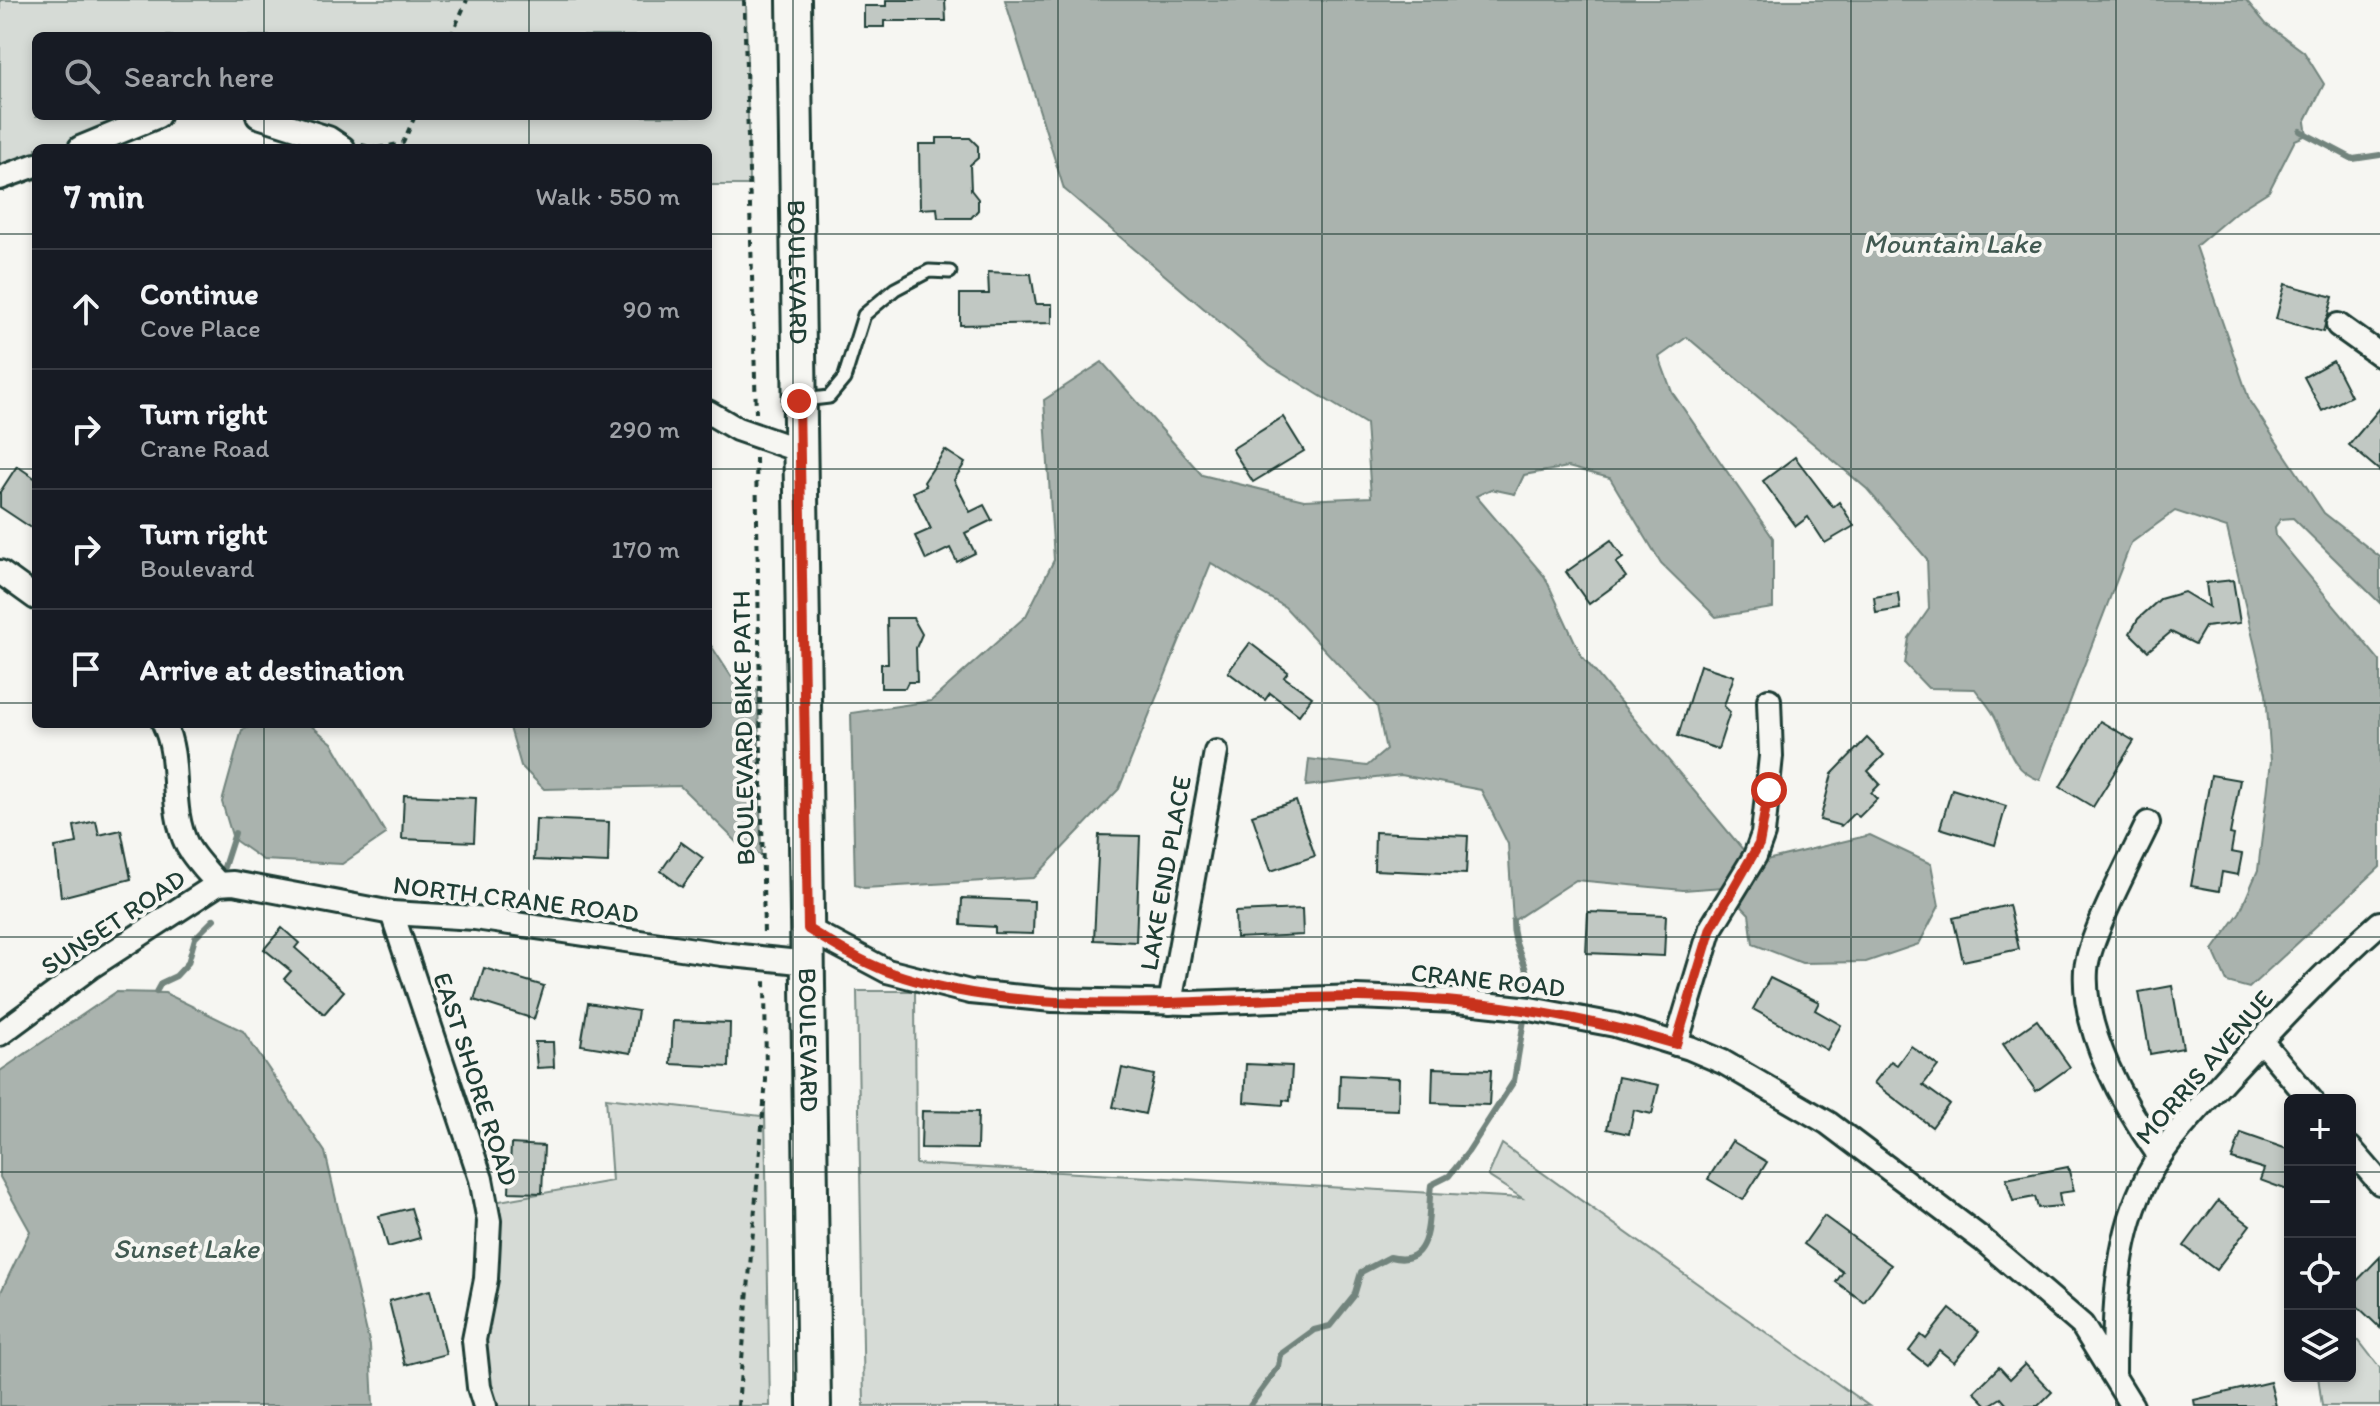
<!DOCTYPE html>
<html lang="en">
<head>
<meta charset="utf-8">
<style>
	:root { --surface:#171b24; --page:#242831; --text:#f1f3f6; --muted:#9ea1a6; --line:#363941 }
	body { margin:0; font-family:Itim,sans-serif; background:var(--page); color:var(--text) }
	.controls { position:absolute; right:24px; bottom:24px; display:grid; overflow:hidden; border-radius:12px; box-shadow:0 4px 12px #0003 }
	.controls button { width:72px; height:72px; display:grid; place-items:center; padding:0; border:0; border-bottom:2px solid var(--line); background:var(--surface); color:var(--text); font:40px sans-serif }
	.stop { position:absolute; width:24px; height:24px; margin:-18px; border:6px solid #c8321e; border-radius:50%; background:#fff }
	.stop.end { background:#c8321e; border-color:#fff; box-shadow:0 2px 8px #0008 }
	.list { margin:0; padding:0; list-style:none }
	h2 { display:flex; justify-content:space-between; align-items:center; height:104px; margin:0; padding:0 32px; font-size:34px }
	h2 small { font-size:26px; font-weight:400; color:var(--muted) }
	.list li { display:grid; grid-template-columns:52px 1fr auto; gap:24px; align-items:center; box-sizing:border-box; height:120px; padding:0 32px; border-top:2px solid var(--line) }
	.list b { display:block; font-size:30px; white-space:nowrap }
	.list p { margin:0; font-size:26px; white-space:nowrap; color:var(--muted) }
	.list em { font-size:26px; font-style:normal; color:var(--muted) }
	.icon { flex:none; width:44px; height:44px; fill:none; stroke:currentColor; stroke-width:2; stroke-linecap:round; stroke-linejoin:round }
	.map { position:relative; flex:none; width:2380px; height:1406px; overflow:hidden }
	.search { position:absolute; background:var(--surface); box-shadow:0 4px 12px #0003; left:32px; top:32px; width:680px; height:88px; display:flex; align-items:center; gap:20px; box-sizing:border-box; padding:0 28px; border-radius:12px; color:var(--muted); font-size:30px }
	.panel { position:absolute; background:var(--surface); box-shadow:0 4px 12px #0003; left:32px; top:144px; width:680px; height:584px; border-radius:12px }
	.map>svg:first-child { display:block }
	.green { fill:#d6dbd6; stroke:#7a8c85; stroke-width:2 }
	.water { fill:#aab3ae; stroke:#72847d; stroke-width:2 }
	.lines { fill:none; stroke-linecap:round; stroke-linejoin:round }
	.stream { stroke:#72847d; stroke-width:6 }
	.building { fill:#c1c8c3; stroke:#1f3d34; stroke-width:2 }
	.service-casing { stroke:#1f3d34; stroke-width:17 }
	.minor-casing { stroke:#1f3d34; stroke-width:28 }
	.secondary-casing { stroke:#1f3d34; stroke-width:38 }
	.path { stroke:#1f3d34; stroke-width:4; stroke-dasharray:6 6; stroke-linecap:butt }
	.service { stroke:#f6f6f2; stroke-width:11 }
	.minor { stroke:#f6f6f2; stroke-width:22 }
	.secondary { stroke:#f6f6f2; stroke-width:32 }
	.route { stroke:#c8321e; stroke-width:10 }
	.grid { fill:none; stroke:#1f3d34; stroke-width:2; stroke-opacity:0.55 }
	.labels { text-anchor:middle; stroke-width:8; stroke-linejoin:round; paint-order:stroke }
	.street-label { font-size:26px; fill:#1f3d34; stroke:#f6f6f2 }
	.water-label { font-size:28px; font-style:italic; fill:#425a52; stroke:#f6f6f2 }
</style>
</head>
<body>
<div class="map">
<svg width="2380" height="1406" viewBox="0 0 2380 1406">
	<rect width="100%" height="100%" fill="#f6f6f2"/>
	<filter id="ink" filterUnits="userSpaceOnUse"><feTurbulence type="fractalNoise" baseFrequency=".0125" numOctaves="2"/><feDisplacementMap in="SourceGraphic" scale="16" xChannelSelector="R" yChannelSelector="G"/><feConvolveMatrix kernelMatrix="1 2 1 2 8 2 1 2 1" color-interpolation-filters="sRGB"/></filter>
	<g filter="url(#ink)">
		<!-- green -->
		<g class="green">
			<path d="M0,0H746L749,185H708V148H354L245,116H708V36H36V116H155L76,148H36V164L0,179Z"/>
			<path d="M857,991H915L916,1164L1522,1198L1488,1176L1502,1144L1869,1406H864Z"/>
			<path d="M606,1098L761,1116L765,1110L770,1406H489L478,1363L488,1203L612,1181Z"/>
			<path d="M2350,1340L2359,1341L2380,1368V1406H2322L2318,1376H2350Z"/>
		</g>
		<!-- water -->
		<g class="water">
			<path d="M1005,0H2246L2266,24L2304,52L2324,84L2305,122L2307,135L2295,140L2269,191L2236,212L2196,246L2250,402L2324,513L2380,557V603L2293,518L2281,519L2275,527L2276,536L2380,661V867L2249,988L2227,982L2213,950L2240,912L2258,870L2271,761L2266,693L2227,528L2175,511L2131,543L2040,780C2012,771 2008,746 1997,721C1992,709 1982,699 1975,689L1928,688L1905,664L1909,638L1929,609L1927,559L1867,489L1687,337L1659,357L1672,392L1773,538V608L1716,617L1661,563L1610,478L1568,467L1524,475L1515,494L1491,489L1476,496L1545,577L1581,655L1754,863L1870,835L1931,864L1939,906L1919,944L1866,962L1802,963L1753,944L1749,914L1723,887L1683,890L1576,880L1513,921L1508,844L1481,790L1401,775L1306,786L1309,759L1367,766L1386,750L1377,706L1285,607L1211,563L1119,789L1034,878L864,888L855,885L851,713L931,701L1026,616L1054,560L1044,400L1102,362L1202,475L1304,500L1371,497L1366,424L1270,365L1064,189Z"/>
			<path d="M708,641L735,682L758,690L761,855L744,849L680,786L544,789L521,766L509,724H708Z"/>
			<path d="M256,724H309L332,743L386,834L342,864L263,860L233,839L222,802L242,730Z"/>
			<path d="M116,992L165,993L243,1031L325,1152L370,1346L373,1406H0V1294L30,1231L0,1177V1071Z"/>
		</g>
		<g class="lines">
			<!-- stream -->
			<g class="stream">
				<path d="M2300,131L2353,159L2380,155"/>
				<path d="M224,867L235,833"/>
				<path d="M1513,921C1512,954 1535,967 1528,1003"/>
				<path d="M156,992L161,983L176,976L188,963L195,938L214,919"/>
				<path d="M1250,1406L1279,1366L1281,1354L1314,1330L1330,1326L1354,1296L1361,1272L1390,1257C1435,1269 1427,1213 1431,1185L1449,1176L1468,1152L1514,1081L1525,1014"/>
			</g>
		</g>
		<!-- building -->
		<g class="building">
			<path d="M886,0H945L946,21H884V27H864V6H886Z"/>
			<path d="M937,138H970L978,146V158L970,165L971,190L978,199V210L971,218H938L937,208L920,209L919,144H937Z"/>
			<path d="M988,272L1031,274L1036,304H1052V323L960,325V294H989Z"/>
			<path d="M2285,284L2333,297L2323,332L2276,319Z"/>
			<path d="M2333,361L2351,396L2322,411L2304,377Z"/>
			<path d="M2380,408V471L2349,445Z"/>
			<path d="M1283,417L1304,451L1253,482L1232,449Z"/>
			<path d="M945,450L965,463L954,480L970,512L984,505L992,520L965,533L975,553L957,562L950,548L926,560L915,536L931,529L913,492L926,486L924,482Z"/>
			<path d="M1795,457L1833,507L1839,502L1854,526L1825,543L1808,517L1796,526L1763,481Z"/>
			<path d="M17,466L36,479V531L0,507V492Z"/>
			<path d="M1611,540L1623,558L1616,563L1626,577L1589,604L1566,572Z"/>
			<path d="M2233,580L2240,623L2205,627L2195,644L2171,632L2148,651L2130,633L2138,619L2160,599L2184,592L2209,607L2206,583Z"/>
			<path d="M1898,593L1900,609L1876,613L1874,597Z"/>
			<path d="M887,618H913L922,634L916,648L917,682H908L905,688H881V664H888Z"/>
			<path d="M1250,643L1288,672L1284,677L1312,697L1299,715L1270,693L1265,700L1228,672Z"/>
			<path d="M1700,665L1734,676L1724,706L1730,712L1718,749L1678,736Z"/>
			<path d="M2100,721L2134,741L2093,807L2060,787Z"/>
			<path d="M1867,738L1884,755L1868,771L1880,784L1871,793L1877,799L1859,817L1854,813L1841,826L1820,820L1832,774Z"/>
			<path d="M2211,775L2240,780L2230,834L2234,835L2231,852L2242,854L2238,875L2222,872L2219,891L2191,886Z"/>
			<path d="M1952,789L2006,806L1995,845L1940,828Z"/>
			<path d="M404,795L476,798L474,842L402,839Z"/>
			<path d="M1296,801L1315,856L1271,871L1252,815Z"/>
			<path d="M536,819L609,822L608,863L534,860Z"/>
			<path d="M96,821L99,835L121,830L131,879L61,897L55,847L77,843L74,826Z"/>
			<path d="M1375,832L1468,836L1466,874L1374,870Z"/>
			<path d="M1099,835L1140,836L1136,942L1094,940Z"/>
			<path d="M681,842L703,858L682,887L661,871Z"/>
			<path d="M962,898L1034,901L1033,934L995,933V927L961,925Z"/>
			<path d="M2009,905L2019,949L1963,961L1953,918Z"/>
			<path d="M1302,909L1303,935L1236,938L1235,912Z"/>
			<path d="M1588,912L1666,915L1664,956L1586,953Z"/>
			<path d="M282,928L299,943L295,948L344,991L324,1014L284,979L291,971L264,949Z"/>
			<path d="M484,968L544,986L534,1019L474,1000Z"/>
			<path d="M1770,978L1819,1002L1815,1010L1841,1025L1827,1050L1753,1009Z"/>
			<path d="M2172,986L2183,1048L2150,1054L2139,992Z"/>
			<path d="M588,1003L638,1011L631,1053L581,1045Z"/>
			<path d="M2037,1020L2070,1067L2036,1091L2003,1044Z"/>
			<path d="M673,1021L730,1023L729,1067L671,1064Z"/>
			<path d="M535,1042H553L554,1067L537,1068Z"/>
			<path d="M1911,1046L1938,1066L1923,1085L1949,1104L1932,1127L1874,1083L1891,1061L1897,1065Z"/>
			<path d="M1246,1064L1292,1066L1290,1101L1283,1100V1105L1244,1102Z"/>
			<path d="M1122,1068L1154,1075L1145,1114L1113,1107Z"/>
			<path d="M1433,1068L1491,1070L1489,1105L1432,1103Z"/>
			<path d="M1340,1075L1399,1078L1398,1110L1339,1108Z"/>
			<path d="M1618,1077L1659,1085L1652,1114L1634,1110L1629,1134L1607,1129Z"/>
			<path d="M922,1111L978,1112L977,1149L921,1148Z"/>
			<path d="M2241,1133L2290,1150V1191L2260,1180L2264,1169L2232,1159Z"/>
			<path d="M1732,1141L1767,1162L1743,1200L1708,1179Z"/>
			<path d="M511,1144L544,1146L542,1193L509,1192Z"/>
			<path d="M2068,1167L2074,1191L2059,1193L2061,1206L2038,1208L2035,1197L2013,1201L2006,1179Z"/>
			<path d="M2218,1201L2250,1225L2216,1270L2184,1246Z"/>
			<path d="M411,1208L420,1238L388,1247L379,1216Z"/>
			<path d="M1824,1216L1891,1265L1864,1302L1836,1282L1843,1272L1804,1244Z"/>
			<path d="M2380,1257V1328L2350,1299V1288Z"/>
			<path d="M430,1290L446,1354L405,1365L389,1301Z"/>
			<path d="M1950,1309L1979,1332L1954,1362L1939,1350L1927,1365L1909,1351L1921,1335L1926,1339Z"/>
			<path d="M2025,1364L2052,1392L2038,1406H2008L2001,1398L1988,1406L1974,1392L1999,1367L2010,1379Z"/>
			<path d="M2270,1382L2276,1406H2195L2194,1400Z"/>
		</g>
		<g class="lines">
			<!-- service casing -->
			<g class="service-casing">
				<path id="service" d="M804,400L829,397L844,379L864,315L895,289L929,271L950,272"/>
			</g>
			<!-- minor casing -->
			<g class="minor-casing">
				<g id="minor">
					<path d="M258,116L328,138L343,148"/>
					<path d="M80,148L158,116"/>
					<path d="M0,178L36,165"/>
					<path d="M2338,325L2380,355"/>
					<path d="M708,412L737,429L801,451"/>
					<path d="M0,572L36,598"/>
					<path d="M164,724C182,761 168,807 187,845C194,859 208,872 218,884"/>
					<path d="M2148,823C2133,855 2088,939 2086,970C2082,1032 2124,1106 2159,1155"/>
					<path d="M392,913L481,1179L489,1221L486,1279L474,1340L479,1387L485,1406"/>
					<path d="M808,929L887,971L970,992L1053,1000L1192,1003L1356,997L1457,1001L1530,1009L1615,1025L1690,1048L1723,1062L1828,1123L1983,1240L2082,1325L2132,1406"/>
					<path d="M1170,1003L1216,752"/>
					<path d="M0,1034L92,966L218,884L233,883L392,913L475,918L722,954L809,963"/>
					<path d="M2261,1041L2311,1100"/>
					<path d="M1676,1044L1711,928L1755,856L1763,834L1771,756L1769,700"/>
					<path d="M2350,1148L2380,1183"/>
					<path d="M2114,1373C2114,1312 2116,1245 2142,1188C2161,1145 2195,1113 2226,1078C2275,1025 2325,971 2380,923"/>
				</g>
			</g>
			<!-- secondary casing -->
			<g class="secondary-casing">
				<g id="secondary">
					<path id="s1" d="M794,0L814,1406"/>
				</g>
			</g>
			<!-- path -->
			<g class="path">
				<path d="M744,0L756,413"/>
				<path d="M451,36L467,0"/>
				<path d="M361,145L375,148"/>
				<path d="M378,148L403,143L415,116"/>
				<path d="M756,458L764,937"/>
				<path d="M738,1406L766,1080L765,978"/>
			</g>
			<!-- service -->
			<use href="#service" class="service"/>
			<!-- minor -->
			<use href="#minor" class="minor"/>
			<!-- secondary -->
			<use href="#secondary" class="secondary"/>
		</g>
	</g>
	<g class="lines" filter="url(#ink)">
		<!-- route -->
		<path class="route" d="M799,401L808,929C834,945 860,961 889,972C1031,1023 1210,997 1359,997C1468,998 1572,1013 1676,1044L1711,928L1759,844L1769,790"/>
	</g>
	<!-- grid -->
	<path class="grid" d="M264,0V36M529,0V36M793,0V1406M1058,0V1406M1322,0V1406M1587,0V1406M1851,0V1406M2116,0V1406M264,116V148M529,116V148M0,234H36M708,234H2380M0,469H36M708,469H2380M0,703H36M708,703H2380M264,724V1406M529,724V1406M0,937H2380M0,1172H2290M2350,1172H2380"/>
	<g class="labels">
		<!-- street labels -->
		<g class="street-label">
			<text dy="9" stroke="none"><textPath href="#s1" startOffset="272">BOULEVARD</textPath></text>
			<text transform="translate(743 728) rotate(-91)" y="9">BOULEVARD BIKE PATH</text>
			<text transform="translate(1165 873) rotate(-80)" y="9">LAKE END PLACE</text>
			<text transform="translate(516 899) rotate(7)" y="9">NORTH CRANE ROAD</text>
			<text transform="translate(113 922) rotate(-34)" y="9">SUNSET ROAD</text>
			<text transform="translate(1488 980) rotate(6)" y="9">CRANE ROAD</text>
			<text dy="9" stroke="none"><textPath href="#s1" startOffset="1040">BOULEVARD</textPath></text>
			<text transform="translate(2204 1067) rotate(-49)" y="9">MORRIS AVENUE</text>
			<text transform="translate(476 1079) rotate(72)" y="9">EAST SHORE ROAD</text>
		</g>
		<!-- water labels -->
		<g class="water-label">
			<text x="1952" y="253">Mountain Lake</text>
			<text x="186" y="1258">Sunset Lake</text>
		</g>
	</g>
</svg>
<div class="controls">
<button>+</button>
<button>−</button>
<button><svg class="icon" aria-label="locate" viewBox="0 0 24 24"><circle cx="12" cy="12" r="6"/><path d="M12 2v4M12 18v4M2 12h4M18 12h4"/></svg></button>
<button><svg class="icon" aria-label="layers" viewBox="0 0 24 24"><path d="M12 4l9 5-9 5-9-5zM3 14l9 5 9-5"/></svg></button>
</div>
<div class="stop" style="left:1769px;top:790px"></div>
<div class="stop end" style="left:799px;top:401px"></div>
<div class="search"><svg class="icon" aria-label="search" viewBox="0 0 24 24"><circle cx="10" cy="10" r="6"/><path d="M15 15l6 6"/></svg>Search here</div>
<section class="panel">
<h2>7 min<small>Walk · 550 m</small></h2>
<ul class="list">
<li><svg class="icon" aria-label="ahead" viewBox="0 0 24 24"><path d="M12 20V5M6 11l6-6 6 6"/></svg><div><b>Continue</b><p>Cove Place</p></div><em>90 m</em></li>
<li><svg class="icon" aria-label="right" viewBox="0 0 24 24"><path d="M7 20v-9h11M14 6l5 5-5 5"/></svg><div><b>Turn right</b><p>Crane Road</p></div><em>290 m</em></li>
<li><svg class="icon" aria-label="right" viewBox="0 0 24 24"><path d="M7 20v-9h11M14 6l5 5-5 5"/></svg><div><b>Turn right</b><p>Boulevard</p></div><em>170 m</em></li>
<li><svg class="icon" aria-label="arrive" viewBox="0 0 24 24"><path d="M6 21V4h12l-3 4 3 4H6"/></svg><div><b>Arrive at destination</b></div></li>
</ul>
</section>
</div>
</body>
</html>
